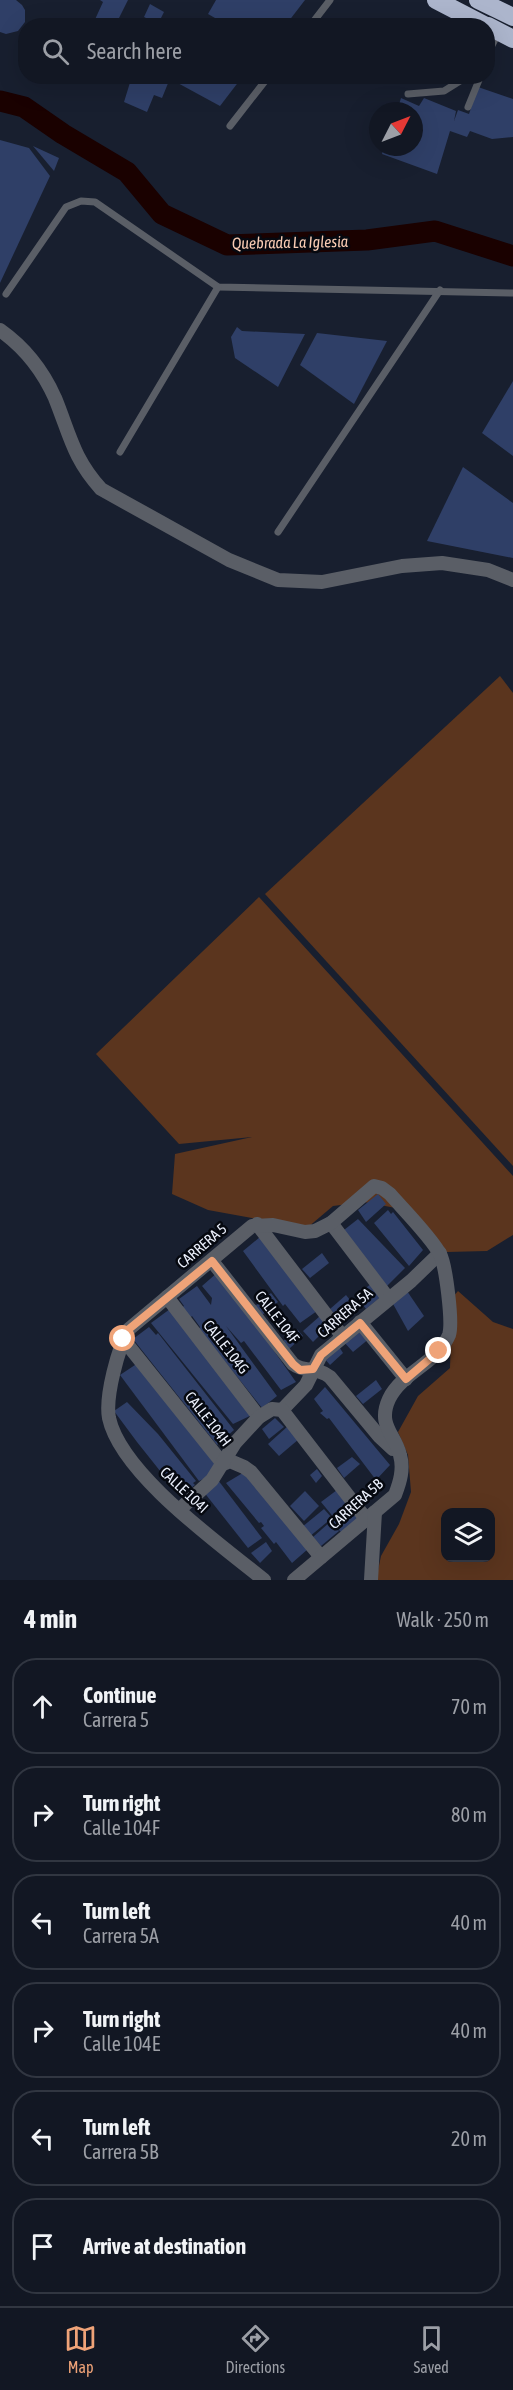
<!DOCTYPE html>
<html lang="en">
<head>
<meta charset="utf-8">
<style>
	:root { --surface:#121723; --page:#1f2430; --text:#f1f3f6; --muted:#9c9fa6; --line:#313641; --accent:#efa378 }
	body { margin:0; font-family:"Asap Condensed",sans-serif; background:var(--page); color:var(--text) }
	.controls { position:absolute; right:18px; bottom:18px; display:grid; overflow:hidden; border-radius:12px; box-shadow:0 6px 24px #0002 }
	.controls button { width:54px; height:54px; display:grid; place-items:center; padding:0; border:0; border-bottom:2px solid var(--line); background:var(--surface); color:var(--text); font:30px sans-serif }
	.compass { position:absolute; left:369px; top:102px; width:54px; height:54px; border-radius:50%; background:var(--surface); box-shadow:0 6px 24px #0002; rotate:48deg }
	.stop { position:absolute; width:18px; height:18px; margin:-14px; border:4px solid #efa378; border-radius:50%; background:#fff }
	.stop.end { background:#efa378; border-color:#fff; box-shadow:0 2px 6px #0008 }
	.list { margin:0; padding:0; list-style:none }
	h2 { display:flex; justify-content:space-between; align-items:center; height:78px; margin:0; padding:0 24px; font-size:26px }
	h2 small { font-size:20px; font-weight:400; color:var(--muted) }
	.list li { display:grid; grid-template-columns:39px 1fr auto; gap:18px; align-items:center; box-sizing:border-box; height:96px; margin:0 12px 12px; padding:0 12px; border:2px solid var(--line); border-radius:24px }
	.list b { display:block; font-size:22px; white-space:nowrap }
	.list p { margin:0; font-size:20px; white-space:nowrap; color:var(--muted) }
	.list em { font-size:20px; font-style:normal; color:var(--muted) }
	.icon { flex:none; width:33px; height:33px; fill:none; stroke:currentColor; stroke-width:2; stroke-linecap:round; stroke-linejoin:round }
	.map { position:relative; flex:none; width:513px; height:1580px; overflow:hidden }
	.search { position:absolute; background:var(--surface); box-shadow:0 6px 24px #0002; left:18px; right:18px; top:18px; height:66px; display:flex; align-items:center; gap:15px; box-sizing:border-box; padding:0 21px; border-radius:24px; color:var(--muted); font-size:22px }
	.sheet { height:726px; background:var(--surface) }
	nav { display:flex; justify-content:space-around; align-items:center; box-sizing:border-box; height:84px; border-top:2px solid var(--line); background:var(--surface); font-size:16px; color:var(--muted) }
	nav a { display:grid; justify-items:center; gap:3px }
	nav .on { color:var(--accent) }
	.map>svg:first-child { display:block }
	.green { fill:#5b351e; fill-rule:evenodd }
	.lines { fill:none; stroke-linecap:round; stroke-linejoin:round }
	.river { stroke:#1a0100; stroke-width:21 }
	.building { fill:#2f3f67 }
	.lane { stroke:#5a5e66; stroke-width:7 }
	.street { stroke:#5a5e66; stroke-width:14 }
	.highway { stroke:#acb5cc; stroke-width:18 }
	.route { stroke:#efa378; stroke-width:8 }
	.labels { text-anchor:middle; stroke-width:5; stroke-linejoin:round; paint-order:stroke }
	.street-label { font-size:15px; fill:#ecf1fd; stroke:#060910 }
	.water-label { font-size:16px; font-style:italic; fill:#f9ccb4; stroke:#060910 }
</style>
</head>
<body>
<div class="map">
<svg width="513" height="1580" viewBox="0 0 513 1580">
	<rect width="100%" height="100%" fill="#181f2f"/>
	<!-- green -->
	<g class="green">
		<path d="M500,676L513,693V1166L265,894Z"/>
		<path d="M259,897L513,1176V1235L487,1251L447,1252L401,1209L364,1202L333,1206L307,1228L208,1210L172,1194L175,1154L252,1137L179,1144L96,1054Z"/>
		<path d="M458,1291L493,1322L513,1329V1580H376L381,1556L399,1524L411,1492L408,1455L398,1432L418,1396L450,1368L452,1298ZM446,1512H490V1558H446Z"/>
	</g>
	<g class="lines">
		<!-- river -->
		<path class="river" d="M0,101L24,107L63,134L127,172L162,214L227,245L367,240L435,231L513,256"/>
	</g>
	<!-- building -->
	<g class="building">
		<path d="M0,0H16L22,5L25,10V22L18,31L6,34L0,32Z"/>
		<path d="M100,0H128L115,26H92L103,2Z"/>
		<path d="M216,0H305L285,26H229L208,14Z"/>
		<path d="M150,4L164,12L158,24L144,17Z"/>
		<path d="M132,76H171L162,98L154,95L147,112L124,102Z"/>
		<path d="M176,76H243L220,106L174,81Z"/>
		<path d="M478,87L513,99V137L492,139L470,131L467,137L450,131L437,174L382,154L384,147H414V111H397L401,98L419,106L424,98L456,111L454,121L458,110L469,114Z"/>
		<path d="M0,140L29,148L50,176L0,283Z"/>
		<path d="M33,146L59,158L54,171Z"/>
		<path d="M237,327L242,331L305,334L278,387L235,358L231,337Z"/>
		<path d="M317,333L387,341L354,404L300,365Z"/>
		<path d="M513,381V456L482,433Z"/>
		<path d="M463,467L513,503V558L427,541Z"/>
		<path d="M378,1194L386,1204L366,1222L358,1210Z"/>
		<path d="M388,1210L391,1214L393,1212L423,1250L409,1266L374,1223Z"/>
		<path d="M358,1219L405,1268L387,1286L344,1230Z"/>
		<path d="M260,1237L317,1311L300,1323L285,1304L283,1306L243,1251Z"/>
		<path d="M322,1253L329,1263L310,1278L302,1269Z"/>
		<path d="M218,1272L296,1382L281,1390L244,1341L241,1343L226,1326L277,1396L262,1408L199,1329L200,1327L192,1316L190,1318L181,1308L184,1306L179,1299L197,1286L211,1305L212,1298L202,1286Z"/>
		<path d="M372,1283L382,1296L366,1309L356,1296Z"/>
		<path d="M407,1291L424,1316L408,1331L392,1302Z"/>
		<path d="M271,1293L278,1302L262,1315L255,1306Z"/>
		<path d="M346,1295L355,1306L340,1320L330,1309Z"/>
		<path d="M170,1309L252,1415L233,1424L151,1323Z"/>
		<path d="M320,1316L330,1325L313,1342L303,1331Z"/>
		<path d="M360,1326L370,1338L353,1352L343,1341Z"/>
		<path d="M149,1327L156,1335L158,1333L234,1430L217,1445L133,1339Z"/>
		<path d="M297,1329L303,1336L289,1349L282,1342Z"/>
		<path d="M338,1345L343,1353L330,1365L324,1358Z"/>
		<path d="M138,1363L217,1467L214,1474L199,1481L120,1375Z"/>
		<path d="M376,1380L382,1389L363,1404L356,1396Z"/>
		<path d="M325,1387L390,1465L376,1480L329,1418L327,1419L320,1413L323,1411L314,1399Z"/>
		<path d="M127,1402L158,1434L196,1481L193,1483L195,1485L180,1496L137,1442L114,1411Z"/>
		<path d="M275,1418L284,1427L269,1439L262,1429Z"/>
		<path d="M288,1426L299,1439L279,1456L268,1444Z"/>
		<path d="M352,1457L360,1464L344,1478L337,1468Z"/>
		<path d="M317,1469L322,1476L316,1483L310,1475Z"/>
		<path d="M246,1471L308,1549L292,1563L276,1542L274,1544L261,1528L264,1526L261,1522L259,1523L226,1483Z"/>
		<path d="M218,1480L262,1538L248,1548L203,1491Z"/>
		<path d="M337,1490L360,1518L342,1533L332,1523L348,1510L335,1519L321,1502Z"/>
		<path d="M305,1491L319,1506L304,1521L290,1506Z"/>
		<path d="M324,1509L332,1518L309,1537L302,1527Z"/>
		<path d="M330,1522L339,1531L321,1546L313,1537Z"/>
		<path d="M266,1542L272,1551L260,1563L251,1553Z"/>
	</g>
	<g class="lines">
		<!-- lane -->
		<g class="lane">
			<path d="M310,26L330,0"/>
			<path d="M488,53L499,32"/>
			<path d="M408,94L444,91L468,76"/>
			<path d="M468,107L479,80L478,76"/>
			<path d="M230,126L269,76"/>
			<path d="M6,294L66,207L81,201L95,202L218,287L513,293"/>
			<path d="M120,452L218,287"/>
			<path d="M278,532L440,290"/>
		</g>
		<!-- street -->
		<g class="street">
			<path d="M0,330C24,347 43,371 55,398C70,435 73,458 101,489L229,560L278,580L322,582L402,566L442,563L488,570L513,580"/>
			<path d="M331,1223L388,1298"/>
			<path d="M257,1224L343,1337"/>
			<path d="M212,1261L293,1364C305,1373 316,1366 330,1377L379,1436L393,1449"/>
			<path d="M167,1297L259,1417"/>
			<path d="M360,1322L406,1379"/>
			<path d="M123,1339L223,1464L230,1461L244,1467L251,1472L321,1557"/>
			<path d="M282,1410L306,1385L321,1355L411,1281L440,1253"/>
			<path d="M179,1510L212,1480L235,1443L259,1417L272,1409L282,1410L366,1519"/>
			<path d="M264,1580C220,1544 121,1474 109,1418C105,1397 118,1348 129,1329L252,1226L273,1225L305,1232L315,1231L331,1223L374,1186L382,1188L390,1194C403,1209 431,1237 440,1254C446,1266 453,1323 449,1335C447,1340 442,1347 439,1351C424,1367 399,1378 389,1399C377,1425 395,1434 400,1455C404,1469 400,1482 395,1495L294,1580"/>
			<path d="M371,1580L375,1512"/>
		</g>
		<!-- highway -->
		<g class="highway">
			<path d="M436,0L486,26"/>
			<path d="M478,0L513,17"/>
			<path d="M488,26L513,39"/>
		</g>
	</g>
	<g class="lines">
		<!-- route -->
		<path class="route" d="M123,1339L129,1329L212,1261L293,1364L300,1370L313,1369L321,1355L360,1323L406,1379L439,1351"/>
	</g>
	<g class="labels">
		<!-- street labels -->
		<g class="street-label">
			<text transform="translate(202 1246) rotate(-41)" y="5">CARRERA 5</text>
			<text transform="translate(345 1313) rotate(-41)" y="5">CARRERA 5A</text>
			<text transform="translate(277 1317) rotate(52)" y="5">CALLE 104F</text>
			<text transform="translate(226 1347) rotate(52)" y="5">CALLE 104G</text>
			<text transform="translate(208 1419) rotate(52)" y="5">CALLE 104H</text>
			<text transform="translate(184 1490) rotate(43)" y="5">CALLE 104I</text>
			<text transform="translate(356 1504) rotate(-42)" y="5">CARRERA 5B</text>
		</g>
		<!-- water labels -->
		<g class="water-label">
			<text transform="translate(290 242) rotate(-1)" y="6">Quebrada La Iglesia</text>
		</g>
	</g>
</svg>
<div class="controls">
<button><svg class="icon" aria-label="layers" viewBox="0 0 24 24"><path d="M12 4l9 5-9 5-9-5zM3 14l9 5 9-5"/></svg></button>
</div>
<svg class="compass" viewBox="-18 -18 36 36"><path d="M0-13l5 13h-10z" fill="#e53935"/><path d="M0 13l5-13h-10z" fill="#9c9fa6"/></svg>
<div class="stop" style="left:123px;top:1339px"></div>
<div class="stop end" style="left:439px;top:1351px"></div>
<div class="search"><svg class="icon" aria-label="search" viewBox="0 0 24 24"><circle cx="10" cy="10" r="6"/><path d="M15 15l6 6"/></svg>Search here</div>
</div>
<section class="sheet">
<h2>4 min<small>Walk · 250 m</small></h2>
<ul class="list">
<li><svg class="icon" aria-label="ahead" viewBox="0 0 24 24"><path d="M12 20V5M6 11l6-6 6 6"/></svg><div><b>Continue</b><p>Carrera 5</p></div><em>70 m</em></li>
<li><svg class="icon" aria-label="right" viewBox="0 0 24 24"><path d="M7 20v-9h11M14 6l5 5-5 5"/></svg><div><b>Turn right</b><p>Calle 104F</p></div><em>80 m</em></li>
<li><svg class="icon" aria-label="left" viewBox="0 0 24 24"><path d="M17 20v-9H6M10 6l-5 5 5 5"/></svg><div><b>Turn left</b><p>Carrera 5A</p></div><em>40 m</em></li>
<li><svg class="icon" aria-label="right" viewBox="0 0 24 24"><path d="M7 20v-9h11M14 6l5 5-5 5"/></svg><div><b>Turn right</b><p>Calle 104E</p></div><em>40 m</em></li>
<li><svg class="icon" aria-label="left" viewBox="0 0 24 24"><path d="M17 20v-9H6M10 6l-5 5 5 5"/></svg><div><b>Turn left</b><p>Carrera 5B</p></div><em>20 m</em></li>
<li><svg class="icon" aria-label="arrive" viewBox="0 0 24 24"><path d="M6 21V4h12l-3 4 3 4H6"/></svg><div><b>Arrive at destination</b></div></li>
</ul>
</section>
<nav>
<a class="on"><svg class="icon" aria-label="map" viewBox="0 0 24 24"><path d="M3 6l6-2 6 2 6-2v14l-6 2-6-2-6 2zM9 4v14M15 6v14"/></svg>Map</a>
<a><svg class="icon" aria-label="directions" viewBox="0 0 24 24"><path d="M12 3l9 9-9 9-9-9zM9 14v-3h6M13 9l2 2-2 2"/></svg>Directions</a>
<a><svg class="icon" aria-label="saved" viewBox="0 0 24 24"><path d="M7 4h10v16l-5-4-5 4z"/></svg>Saved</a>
</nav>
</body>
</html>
